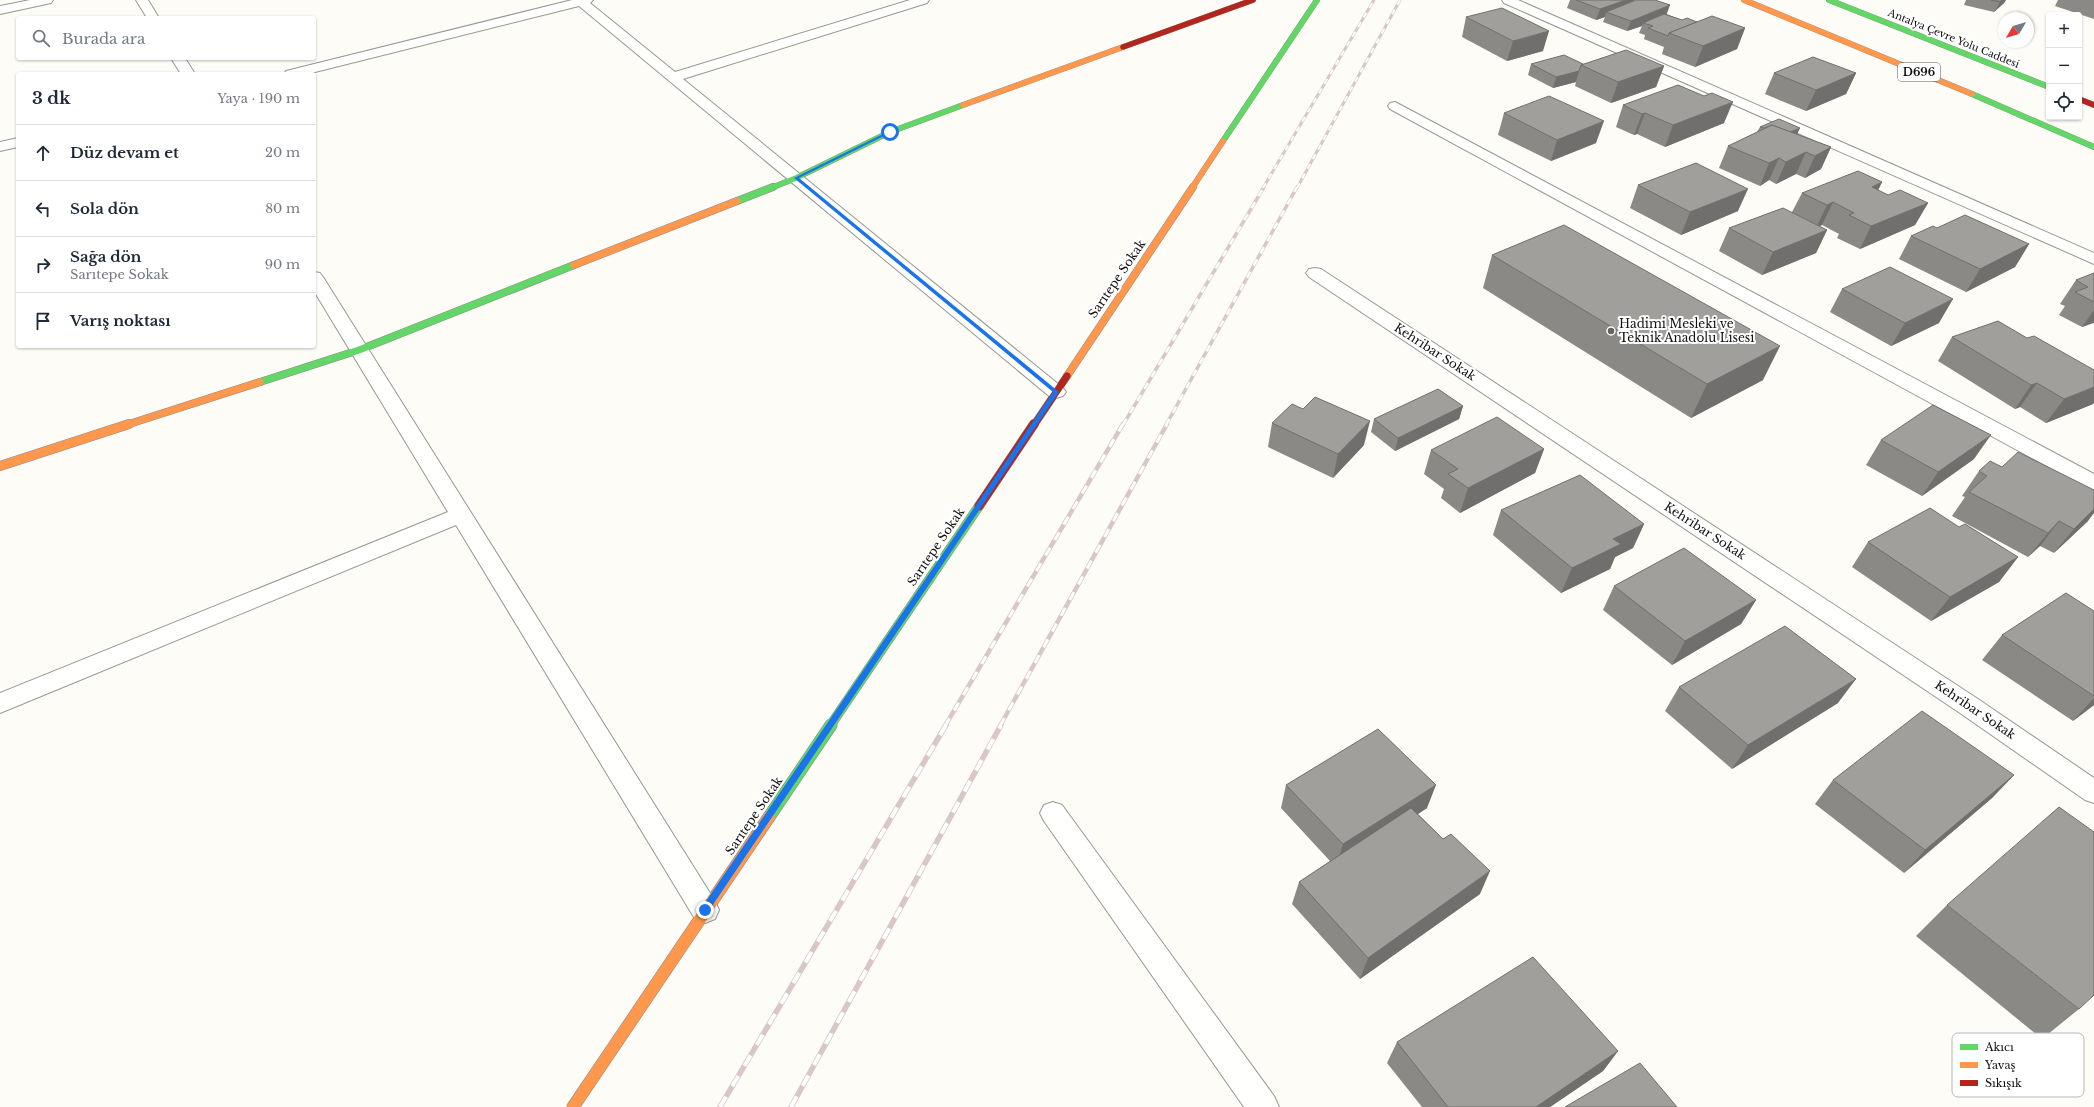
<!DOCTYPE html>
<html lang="tr">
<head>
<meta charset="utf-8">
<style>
	:root { --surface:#fff; --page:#f2f2f3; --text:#1f2937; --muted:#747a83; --line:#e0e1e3 }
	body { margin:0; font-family:"Libre Baskerville",serif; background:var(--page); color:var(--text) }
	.controls { position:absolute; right:12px; top:12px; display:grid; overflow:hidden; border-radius:4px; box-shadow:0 1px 3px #0004 }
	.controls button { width:36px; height:36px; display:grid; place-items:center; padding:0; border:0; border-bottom:1px solid var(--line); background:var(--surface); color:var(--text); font:20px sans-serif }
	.compass { position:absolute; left:1998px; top:12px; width:36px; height:36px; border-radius:50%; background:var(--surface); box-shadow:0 1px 3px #0004; rotate:232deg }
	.stop { position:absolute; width:12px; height:12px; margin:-9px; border:3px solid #1a73e8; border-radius:50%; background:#fff }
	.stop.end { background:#1a73e8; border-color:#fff; box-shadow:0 1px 4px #0008 }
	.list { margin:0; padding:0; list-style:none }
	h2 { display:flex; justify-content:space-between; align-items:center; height:52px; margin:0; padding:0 16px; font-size:17px }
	h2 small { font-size:13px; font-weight:400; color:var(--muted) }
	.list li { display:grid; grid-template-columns:26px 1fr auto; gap:12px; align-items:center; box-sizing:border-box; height:56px; padding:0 16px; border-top:1px solid var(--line) }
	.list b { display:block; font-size:15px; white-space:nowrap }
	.list p { margin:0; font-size:13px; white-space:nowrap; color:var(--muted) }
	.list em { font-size:13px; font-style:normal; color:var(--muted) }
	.icon { flex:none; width:22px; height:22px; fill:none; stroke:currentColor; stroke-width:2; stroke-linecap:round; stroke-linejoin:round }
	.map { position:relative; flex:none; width:2094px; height:1107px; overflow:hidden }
	.search { position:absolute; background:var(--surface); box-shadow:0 1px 3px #0004; left:16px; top:16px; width:300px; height:44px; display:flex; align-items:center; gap:10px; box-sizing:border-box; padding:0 14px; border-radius:4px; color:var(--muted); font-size:15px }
	.panel { position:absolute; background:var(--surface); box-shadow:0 1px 3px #0004; left:16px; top:72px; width:300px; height:276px; border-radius:4px }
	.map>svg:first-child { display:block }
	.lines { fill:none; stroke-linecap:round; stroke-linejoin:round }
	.street-casing { stroke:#979795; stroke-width:2 }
	.fast-far3-casing { stroke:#8e8d8b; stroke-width:6 }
	.fast-far2-casing { stroke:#8e8d8b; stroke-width:8 }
	.fast-far1-casing { stroke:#8e8d8b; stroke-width:10 }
	.fast-casing { stroke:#8e8d8b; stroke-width:13 }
	.slow-far3-casing { stroke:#8e8d8b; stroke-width:6 }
	.slow-far2-casing { stroke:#8e8d8b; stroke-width:8 }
	.slow-far1-casing { stroke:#8e8d8b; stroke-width:10 }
	.slow-casing { stroke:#8e8d8b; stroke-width:13 }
	.jam-far2-casing { stroke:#8e8d8b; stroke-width:6 }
	.jam-far1-casing { stroke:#8e8d8b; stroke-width:8 }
	.jam-casing { stroke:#8e8d8b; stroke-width:10 }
	.street { fill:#fffffe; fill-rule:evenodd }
	.fast-far3 { stroke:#63d668; stroke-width:5.5 }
	.fast-far2 { stroke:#63d668; stroke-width:7 }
	.fast-far1 { stroke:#63d668; stroke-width:9 }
	.fast { stroke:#63d668; stroke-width:12 }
	.slow-far3 { stroke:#ff974d; stroke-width:5.5 }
	.slow-far2 { stroke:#ff974d; stroke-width:7 }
	.slow-far1 { stroke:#ff974d; stroke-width:9 }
	.slow { stroke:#ff974d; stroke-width:12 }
	.jam-far2 { stroke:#b3261e; stroke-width:5.5 }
	.jam-far1 { stroke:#b3261e; stroke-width:7 }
	.jam { stroke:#b3261e; stroke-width:9 }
	.rail-far3-casing { stroke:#d9c6c7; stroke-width:3 }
	.rail-far2-casing { stroke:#d9c6c7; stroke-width:3.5 }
	.rail-far1-casing { stroke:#d9c6c7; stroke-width:4.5 }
	.rail-casing { stroke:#d9c6c7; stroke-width:5.5 }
	.rail-far3 { stroke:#fff; stroke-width:2; stroke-dasharray:5.5; stroke-linecap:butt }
	.rail-far2 { stroke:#fff; stroke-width:2.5; stroke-dasharray:7; stroke-linecap:butt }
	.rail-far1 { stroke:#fff; stroke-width:3; stroke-dasharray:9; stroke-linecap:butt }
	.rail { stroke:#fff; stroke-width:4; stroke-dasharray:12; stroke-linecap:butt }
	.wall { fill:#8a8986 }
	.shaded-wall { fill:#716f6d }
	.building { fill:#a19f9c; stroke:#716f6d }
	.route { fill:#1a73e8 }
	.poi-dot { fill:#646362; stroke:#fff; stroke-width:1.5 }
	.labels { text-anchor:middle; stroke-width:4; stroke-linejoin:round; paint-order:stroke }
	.far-street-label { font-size:10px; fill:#111; stroke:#fff }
	.shield { fill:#fff; stroke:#585858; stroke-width:1 }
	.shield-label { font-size:11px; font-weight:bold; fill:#111 }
	.street-label { font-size:12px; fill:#111; stroke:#fff }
	.poi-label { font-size:12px; fill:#111; stroke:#fff; text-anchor:start }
	.key { fill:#fff; stroke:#b8b8b8; stroke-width:1 }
	.key-label { font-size:11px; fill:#111 }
</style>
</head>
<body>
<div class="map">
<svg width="2094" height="1107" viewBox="0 0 2094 1107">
	<rect width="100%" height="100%" fill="#fdfcf7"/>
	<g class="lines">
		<!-- street casing -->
		<g class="street-casing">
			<g id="street">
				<path d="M30,0H53L51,3L0,14V6Z"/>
				<path d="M136,0H148L159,18H147Z"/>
				<path d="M572,0H593L590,3L675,72L910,0H929L927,3L683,79L1063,388L1066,392L1063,396L1056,398L1049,396L579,6L307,74H284L286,71Z"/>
				<path d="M1502,0H1518L2094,253V264L1504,3Z"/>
				<path d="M171,58H185L195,74H181Z"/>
				<path d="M1395,102L2094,474V490L2087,488L1390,109L1388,106L1390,103Z"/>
				<path d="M18,138V147L0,151V142Z"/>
				<path d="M1315,268L1321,269L1978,699L2094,778V803L2085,800L1960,713L1309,277L1306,273L1309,269Z"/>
				<path d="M314,272L320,273L323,277L715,901L719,910L715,919L705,923L695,919L456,525L0,713V693L448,512L314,291Z"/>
				<path d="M1053,802L1062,805L1274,1096L1279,1107H1244L1044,821L1040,813L1044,805Z"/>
			</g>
		</g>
		<!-- fast-far3 casing -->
		<g class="fast-far3-casing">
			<g id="fast-far3">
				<path d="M1829,0L2049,87"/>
				<path d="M1972,94L2094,147"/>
				<path d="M1223,141L1317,0"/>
				<path d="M771,188L796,178L890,132L963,105"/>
			</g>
		</g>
		<!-- fast-far2 casing -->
		<g class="fast-far2-casing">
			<g id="fast-far2">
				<path d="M737,201L773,187"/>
				<path d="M260,382L359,350L574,265"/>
			</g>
		</g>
		<!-- fast-far1 casing -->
		<g class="fast-far1-casing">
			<path id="fast-far1" d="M830,726L979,506"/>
		</g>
		<!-- fast casing -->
		<g class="fast-casing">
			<path id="fast" d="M769,817L831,725"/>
		</g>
		<!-- slow-far3 casing -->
		<g class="slow-far3-casing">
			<g id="slow-far3">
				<path d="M1744,0L1972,94"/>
				<path d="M963,105L1123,47"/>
				<path d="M1192,188L1223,141"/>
			</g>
		</g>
		<!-- slow-far2 casing -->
		<g class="slow-far2-casing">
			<g id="slow-far2">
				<path d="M574,265L737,201"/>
				<path d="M1067,376L1193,187"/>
				<path d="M126,425L260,382"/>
			</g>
		</g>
		<!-- slow-far1 casing -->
		<g class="slow-far1-casing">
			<path id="slow-far1" d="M0,466L129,424"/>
		</g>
		<!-- slow casing -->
		<g class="slow-casing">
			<path id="slow" d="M573,1107L769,817"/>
		</g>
		<!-- jam-far2 casing -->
		<g class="jam-far2-casing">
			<g id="jam-far2">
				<path d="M1123,47L1253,0"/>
				<path d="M2079,99L2094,105"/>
			</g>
		</g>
		<!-- jam-far1 casing -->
		<g class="jam-far1-casing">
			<path id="jam-far1" d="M1034,425L1067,376"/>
		</g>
		<!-- jam casing -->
		<g class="jam-casing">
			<path id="jam" d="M979,506L1034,424"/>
		</g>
		<!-- street -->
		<use href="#street" class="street"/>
		<!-- fast-far3 -->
		<use href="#fast-far3" class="fast-far3"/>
		<!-- fast-far2 -->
		<use href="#fast-far2" class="fast-far2"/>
		<!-- fast-far1 -->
		<use href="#fast-far1" class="fast-far1"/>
		<!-- fast -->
		<use href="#fast" class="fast"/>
		<!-- slow-far3 -->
		<use href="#slow-far3" class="slow-far3"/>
		<!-- slow-far2 -->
		<use href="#slow-far2" class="slow-far2"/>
		<!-- slow-far1 -->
		<use href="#slow-far1" class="slow-far1"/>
		<!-- slow -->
		<use href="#slow" class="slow"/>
		<!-- jam-far2 -->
		<use href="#jam-far2" class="jam-far2"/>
		<!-- jam-far1 -->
		<use href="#jam-far1" class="jam-far1"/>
		<!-- jam -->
		<use href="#jam" class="jam"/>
		<!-- rail-far3 casing -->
		<g class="rail-far3-casing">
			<g id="rail-far3">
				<path d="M1263,188L1374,0"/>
				<path d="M1297,188L1400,0"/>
			</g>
		</g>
		<!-- rail-far2 casing -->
		<g class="rail-far2-casing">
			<g id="rail-far2">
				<path d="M1123,425L1264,187"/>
				<path d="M1166,425L1297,187"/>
			</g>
		</g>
		<!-- rail-far1 casing -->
		<g class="rail-far1-casing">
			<g id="rail-far1">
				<path d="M945,726L1123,424"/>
				<path d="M1000,726L1167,424"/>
			</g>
		</g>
		<!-- rail casing -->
		<g class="rail-casing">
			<g id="rail">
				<path d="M720,1107L946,725"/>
				<path d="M791,1107L1001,725"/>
			</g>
		</g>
		<!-- rail-far3 -->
		<use href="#rail-far3" class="rail-far3"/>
		<!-- rail-far2 -->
		<use href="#rail-far2" class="rail-far2"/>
		<!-- rail-far1 -->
		<use href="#rail-far1" class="rail-far1"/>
		<!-- rail -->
		<use href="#rail" class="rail"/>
	</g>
	<!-- wall -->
	<g class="wall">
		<path d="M1570,0H1634L1633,1L1682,20L1745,28L1737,49L1695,67L1662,54L1664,47L1644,39L1645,35L1639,33L1642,26L1627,31L1603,22L1605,17L1596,20L1567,8Z"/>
		<path d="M1966,0H2006L2004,3L1994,12L1964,5Z"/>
		<path d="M2058,0H2094V19L2055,6Z"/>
		<path d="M1466,17L1543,51L1507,61L1462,37Z"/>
		<path d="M1531,64H1583L1664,66L1656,87L1611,103L1575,86L1576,82L1553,88L1528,75Z"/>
		<path d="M1774,73H1856L1846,94L1806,111L1765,94Z"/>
		<path d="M1623,105L1724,123L1665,147L1637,134L1634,135L1616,127Z"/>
		<path d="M1504,113L1596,143L1551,161L1498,135Z"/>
		<path d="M1760,127L1797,134L1831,147L1821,169L1805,178L1796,174L1776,184L1769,180L1760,186L1719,168L1728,146L1757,132Z"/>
		<path d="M1882,182L1878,190L1888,195L1928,203L1915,225L1860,249L1837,238L1839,234L1822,225L1819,226L1827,230L1816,253L1762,275L1719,251L1729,228L1792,212L1802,193Z"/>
		<path d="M1638,185L1738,211L1681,235L1630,208Z"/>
		<path d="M1937,228L2029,244L2015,267L1966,292L1899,259L1911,236Z"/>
		<path d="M1492,255L1763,380L1691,418L1483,288Z"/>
		<path d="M2094,273V324L2093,323L2082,327L2059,315L2065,306L2060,304L2076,280Z"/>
		<path d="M1842,289L1939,323L1891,346L1830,312Z"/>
		<path d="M1952,337L2093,404L2046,423L2020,407L2015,409L1938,361Z"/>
		<path d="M1463,406L1459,419L1395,451L1371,432L1374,419Z"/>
		<path d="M1272,423L1364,445L1333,478L1268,447Z"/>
		<path d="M1881,440L1974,459L1922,496L1866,465Z"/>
		<path d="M1544,449L1535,473L1460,513L1441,498L1444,489L1424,474L1431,450Z"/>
		<path d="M1979,471L2088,521L2054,553L2040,546L2028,557L1952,516L1965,497L1962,496Z"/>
		<path d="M1501,510L1644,524L1633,548L1615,557L1610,569L1561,593L1493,535Z"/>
		<path d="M1959,527L2018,557L1999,582L1931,621L1852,567L1868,542Z"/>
		<path d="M1614,586L1756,600L1741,624L1672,665L1603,610Z"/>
		<path d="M2094,611V705L2073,721L1982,660L2002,635Z"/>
		<path d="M1679,687L1838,703L1732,769L1665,711Z"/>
		<path d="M2014,775L1992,798L1904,873L1815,804L1833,780Z"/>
		<path d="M1286,785L1427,808L1418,814L1443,839L1480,894L1360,979L1292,904L1299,882L1330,861L1281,808Z"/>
		<path d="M1947,905L2079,1009L2042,1039L1916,936Z"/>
		<path d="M1397,1042L1618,1051L1603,1071L1550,1107H1422L1387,1063Z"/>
	</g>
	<!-- shaded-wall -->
	<g class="shaded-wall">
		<path d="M1626,0H1634L1631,7L1606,12L1605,17L1596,20L1600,9Z"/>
		<path d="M2002,0H2006L2004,3L1994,12L2000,2Z"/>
		<path d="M1670,5L1666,16L1643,23L1642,26L1627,31L1631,21Z"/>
		<path d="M1745,28L1737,49L1695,67L1703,46Z"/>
		<path d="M1549,31L1543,51L1507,61L1513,41Z"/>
		<path d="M1664,66L1656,87L1611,103L1618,82Z"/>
		<path d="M1579,71L1576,82L1553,88L1556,77Z"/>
		<path d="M1856,73L1846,94L1806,111L1816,90Z"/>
		<path d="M1733,102L1724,123L1665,147L1673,125Z"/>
		<path d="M1645,113L1637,134L1634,135L1642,114Z"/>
		<path d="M1604,121L1596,143L1551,161L1557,140Z"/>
		<path d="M1800,128L1795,139L1781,136Z"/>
		<path d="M1831,147L1821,169L1805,178L1815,156Z"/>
		<path d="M1806,152L1796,174L1776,184L1786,162Z"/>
		<path d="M1779,158L1769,180L1760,186L1769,163Z"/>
		<path d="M1882,182L1871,205L1872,187Z"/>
		<path d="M1748,189L1738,211L1681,235L1690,212Z"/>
		<path d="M1833,202L1822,225L1816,228L1827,205Z"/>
		<path d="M1928,203L1915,225L1860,249L1871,226Z"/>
		<path d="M1827,230L1816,253L1762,275L1773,252Z"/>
		<path d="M2029,244L2015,267L1966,292L1980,269Z"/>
		<path d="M1953,299L1939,323L1891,346L1905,323Z"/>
		<path d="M2094,310V321L2093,323L2082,327Z"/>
		<path d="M1780,346L1763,380L1691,418L1707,384Z"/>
		<path d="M2037,383L2020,407L2015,409L2031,385Z"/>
		<path d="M2094,387V403L2093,404L2046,423L2064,399Z"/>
		<path d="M1463,406L1459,419L1395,451L1398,438Z"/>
		<path d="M1370,421L1364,445L1333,478L1338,454Z"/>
		<path d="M1991,435L1974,459L1922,496L1938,472Z"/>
		<path d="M1544,449L1535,473L1460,513L1468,488Z"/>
		<path d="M2094,509V513L2088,521L2054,553L2074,529Z"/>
		<path d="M2059,521L2040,546L2028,557L2048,533Z"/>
		<path d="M1644,524L1633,548L1615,557L1610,569L1561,593L1572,568L1613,539Z"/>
		<path d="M2018,557L1999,582L1931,621L1950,597Z"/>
		<path d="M1756,600L1741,624L1672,665L1685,641Z"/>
		<path d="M1856,679L1838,703L1732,769L1748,745Z"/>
		<path d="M2094,698V705L2073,721Z"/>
		<path d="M2014,775L1992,798L1904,873L1925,850Z"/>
		<path d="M1436,785L1427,808L1336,867L1343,844Z"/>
		<path d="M1490,871L1480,894L1360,979L1368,958Z"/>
		<path d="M1618,1051L1603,1071L1550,1107H1536Z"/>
	</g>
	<!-- building -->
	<g class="building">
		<path d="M1576,0H1626L1600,9Z"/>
		<path d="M1636,0H1655L1670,5L1631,21L1606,12Z"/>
		<path d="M1991,0H2002L2000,2Z"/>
		<path d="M1502,8L1549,31L1513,41L1466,17Z"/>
		<path d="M1664,14L1682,20L1687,18L1697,22L1669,33L1668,36L1648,28L1653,26L1643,23Z"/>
		<path d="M1712,16L1745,28L1703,46L1669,33Z"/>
		<path d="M1626,50L1664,66L1618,82L1581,65Z"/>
		<path d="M1564,55L1583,64L1581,65L1579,71L1556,77L1531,64Z"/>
		<path d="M1813,57L1856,73L1816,90L1774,73Z"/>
		<path d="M1678,85L1704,96L1712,93L1733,102L1673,125L1645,113L1642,114L1623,105Z"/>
		<path d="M1549,96L1604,121L1557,140L1504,113Z"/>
		<path d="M1779,119L1800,128L1790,132L1772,125L1764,128L1760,127Z"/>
		<path d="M1772,125L1831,147L1815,156L1806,152L1786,162L1779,158L1769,163L1728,146Z"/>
		<path d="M1696,163L1748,189L1690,212L1638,185Z"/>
		<path d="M1858,171L1882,182L1872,187L1888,195L1900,190L1928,203L1871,226L1849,215L1854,213L1833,202L1827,205L1802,193Z"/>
		<path d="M1783,208L1827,230L1773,252L1729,228Z"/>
		<path d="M1965,215L2029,244L1980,269L1911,236L1933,226L1937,228Z"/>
		<path d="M1564,225L1780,346L1707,384L1492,255Z"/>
		<path d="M1890,267L1953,299L1905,323L1842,289Z"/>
		<path d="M2094,273V302L2075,292L2088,287L2076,280Z"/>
		<path d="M1998,321L2027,338L2034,336L2094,370V387L2064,399L2037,383L2031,385L1952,337Z"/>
		<path d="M1438,389L1463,406L1398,438L1374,419Z"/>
		<path d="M1315,397L1370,421L1338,454L1272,423L1292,404L1303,409Z"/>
		<path d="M1933,405L1991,435L1938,472L1881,440Z"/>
		<path d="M1497,417L1544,449L1468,488L1448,474L1458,469L1431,450Z"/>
		<path d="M2018,452L2094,490V509L2074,529L2059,521L2048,533L1969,492L1987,476L1979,471L1990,461L2002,467Z"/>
		<path d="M1580,475L1644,524L1613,539L1621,544L1572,568L1501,510Z"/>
		<path d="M1930,508L1959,527L1965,524L2018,557L1950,597L1868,542Z"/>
		<path d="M1684,548L1756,600L1685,641L1614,586Z"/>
		<path d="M2066,593L2094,611V696L2002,635Z"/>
		<path d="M1785,626L1856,679L1748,745L1679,687Z"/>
		<path d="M1922,711L2014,775L1925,850L1833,780Z"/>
		<path d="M1378,729L1436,785L1343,844L1286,785Z"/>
		<path d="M2059,807L2094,832V995L2079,1009L1947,905Z"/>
		<path d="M1411,808L1443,839L1451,834L1490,871L1368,958L1299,882Z"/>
		<path d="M1533,957L1618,1051L1536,1107H1448L1397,1042Z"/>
		<path d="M1640,1063L1677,1107H1565Z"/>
	</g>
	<!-- route -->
	<path class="route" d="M889,131L892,132L799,178L1059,392L708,912L705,913L702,912V907L1053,392L794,178Z"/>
	<!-- markers -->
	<circle class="poi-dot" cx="1611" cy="331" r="4"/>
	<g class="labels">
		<!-- far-street labels -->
		<g class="far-street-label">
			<text transform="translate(1954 38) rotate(22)" y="4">Antalya Çevre Yolu Caddesi</text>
		</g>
		<!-- shield labels -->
		<rect class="shield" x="1898" y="63" width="42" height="18" rx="3"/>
		<g class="shield-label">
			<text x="1919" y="76">D696</text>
		</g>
		<!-- street labels -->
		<g class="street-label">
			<text transform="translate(1117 279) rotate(-56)" y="4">Sarıtepe Sokak</text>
			<text transform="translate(1435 352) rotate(33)" y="4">Kehribar Sokak</text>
			<text transform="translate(1705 531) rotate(33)" y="4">Kehribar Sokak</text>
			<text transform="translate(936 547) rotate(-56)" y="4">Sarıtepe Sokak</text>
			<text transform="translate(1975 710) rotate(34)" y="4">Kehribar Sokak</text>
			<text transform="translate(754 816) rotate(-56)" y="4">Sarıtepe Sokak</text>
		</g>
		<!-- poi labels -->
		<g class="poi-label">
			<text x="1619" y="328">Hadimi Mesleki ve<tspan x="1619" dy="14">Teknik Anadolu Lisesi</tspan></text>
		</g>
	</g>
	<!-- legend -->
	<rect x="1952" y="1033" width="132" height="64" rx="6" class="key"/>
	<rect x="1960" y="1044" width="18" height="6" fill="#63d668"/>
	<rect x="1960" y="1062" width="18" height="6" fill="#ff974d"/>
	<rect x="1960" y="1080" width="18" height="6" fill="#b3261e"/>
	<g class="key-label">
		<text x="1985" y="1051">Akıcı</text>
		<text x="1985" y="1069">Yavaş</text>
		<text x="1985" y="1087">Sıkışık</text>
	</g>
</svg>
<div class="controls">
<button>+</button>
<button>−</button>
<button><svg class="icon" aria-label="locate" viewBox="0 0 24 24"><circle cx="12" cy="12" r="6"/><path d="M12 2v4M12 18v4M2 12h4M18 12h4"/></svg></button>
</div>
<svg class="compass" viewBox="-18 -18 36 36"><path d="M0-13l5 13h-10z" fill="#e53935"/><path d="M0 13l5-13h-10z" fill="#747a83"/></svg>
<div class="stop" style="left:890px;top:132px"></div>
<div class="stop end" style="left:705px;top:910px"></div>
<div class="search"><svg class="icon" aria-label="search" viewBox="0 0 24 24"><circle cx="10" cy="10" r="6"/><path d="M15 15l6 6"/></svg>Burada ara</div>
<section class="panel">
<h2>3 dk<small>Yaya · 190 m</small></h2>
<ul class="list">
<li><svg class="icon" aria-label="ahead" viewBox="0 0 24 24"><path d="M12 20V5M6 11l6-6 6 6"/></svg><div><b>Düz devam et</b></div><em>20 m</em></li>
<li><svg class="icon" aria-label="left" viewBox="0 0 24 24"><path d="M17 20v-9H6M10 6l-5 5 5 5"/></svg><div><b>Sola dön</b></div><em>80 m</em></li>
<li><svg class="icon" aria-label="right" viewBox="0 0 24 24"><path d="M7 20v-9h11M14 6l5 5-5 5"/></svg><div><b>Sağa dön</b><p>Sarıtepe Sokak</p></div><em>90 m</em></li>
<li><svg class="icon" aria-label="arrive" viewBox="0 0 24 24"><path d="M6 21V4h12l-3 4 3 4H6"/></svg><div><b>Varış noktası</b></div></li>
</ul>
</section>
</div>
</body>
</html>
